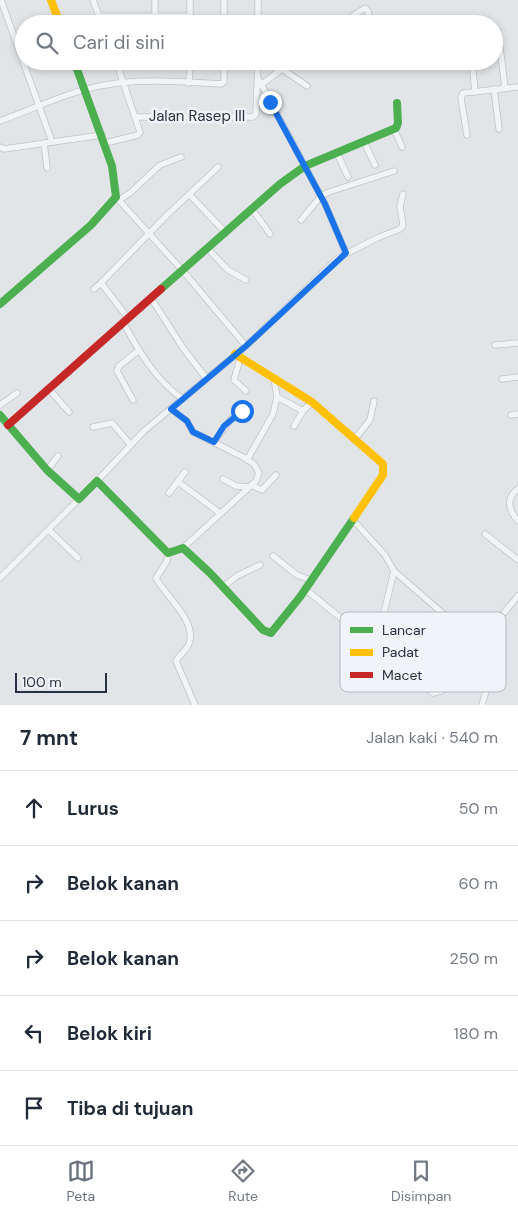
<!DOCTYPE html>
<html lang="id">
<head>
<meta charset="utf-8">
<style>
	:root { --surface:#fff; --page:#f6f6f7; --text:#1f2937; --muted:#747a83; --line:#e0e1e3; --accent:#69707d }
	body { margin:0; font-family:"DM Sans",sans-serif; background:var(--page); color:var(--text) }
	.scale { position:absolute; left:15px; bottom:12px; width:92px; box-sizing:border-box; padding-left:5px; border:2px solid #283143; border-top:0; font-size:14px; line-height:18px; white-space:nowrap; color:#283143; -webkit-text-stroke:4px #f0f3f7; paint-order:stroke }
	.stop { position:absolute; width:15px; height:15px; margin:-11px; border:4px solid #1a73e8; border-radius:50%; background:#fff }
	.stop.end { background:#1a73e8; border-color:#fff; box-shadow:0 1px 5px #0008 }
	.list { margin:0; padding:0; list-style:none }
	h2 { display:flex; justify-content:space-between; align-items:center; height:65px; margin:0; padding:0 20px; font-size:21px }
	h2 small { font-size:16px; font-weight:400; color:var(--muted) }
	.list li { display:grid; grid-template-columns:32px 1fr auto; gap:15px; align-items:center; box-sizing:border-box; height:75px; padding:0 20px; border-top:1px solid var(--line) }
	.list b { display:block; font-size:19px; white-space:nowrap }
	.list em { font-size:16px; font-style:normal; color:var(--muted) }
	.icon { flex:none; width:28px; height:28px; fill:none; stroke:currentColor; stroke-width:2; stroke-linecap:round; stroke-linejoin:round }
	.map { position:relative; flex:none; width:518px; height:705px; overflow:hidden }
	.search { position:absolute; background:var(--surface); box-shadow:0 2px 8px #0003; left:15px; right:15px; top:15px; height:55px; display:flex; align-items:center; gap:12px; box-sizing:border-box; padding:0 18px; border-radius:28px; color:var(--muted); font-size:19px }
	.sheet { height:440px; background:var(--surface) }
	nav { display:flex; justify-content:space-around; align-items:center; box-sizing:border-box; height:70px; border-top:1px solid var(--line); background:var(--surface); font-size:14px; color:var(--muted) }
	nav a { display:grid; justify-items:center; gap:2px }
	nav .on { color:var(--accent) }
	.map>svg:first-child { display:block }
	.lines { fill:none; stroke-linecap:round; stroke-linejoin:round }
	.street-casing { stroke:#c0c3c6; stroke-width:7 }
	.street { stroke:#f2f3f4; stroke-width:5.5 }
	.fast { stroke:#4caf50; stroke-width:8 }
	.slow { stroke:#ffc107; stroke-width:8 }
	.jam { stroke:#c62828; stroke-width:8 }
	.route { stroke:#1a73e8; stroke-width:6 }
	.labels { text-anchor:middle; stroke-width:5; stroke-linejoin:round; paint-order:stroke }
	.street-label { font-size:15px; fill:#283143; stroke:#f0f3f7 }
	.key { fill:#f0f3f7; stroke:#b4b9c1; stroke-width:1 }
	.key-label { font-size:14px; fill:#283143 }
</style>
</head>
<body>
<div class="map">
<svg width="518" height="705" viewBox="0 0 518 705">
	<rect width="100%" height="100%" fill="#e2e5e8"/>
	<g class="lines">
		<!-- street casing -->
		<g class="street-casing">
			<g id="street">
				<path d="M1,0L52,142"/>
				<path d="M93,0L102,24"/>
				<path d="M224,0V24"/>
				<path d="M258,0V24"/>
				<path d="M155,15V0"/>
				<path d="M99,16H190"/>
				<path d="M190,24V0"/>
				<path d="M340,24L365,8L368,11L371,24"/>
				<path d="M500,47L505,88"/>
				<path d="M472,61L475,92"/>
				<path d="M282,69L307,86"/>
				<path d="M258,78L325,204L346,253"/>
				<path d="M189,83L190,61"/>
				<path d="M261,85L292,61"/>
				<path d="M494,89L499,129"/>
				<path d="M136,117H253L256,114L258,61"/>
				<path d="M0,121C34,109 69,91 105,85C143,78 183,82 221,84L224,82V61"/>
				<path d="M394,129L402,147"/>
				<path d="M467,135L461,98L463,93L518,87"/>
				<path d="M364,142L375,165"/>
				<path d="M44,143L47,168"/>
				<path d="M105,143L138,135L140,132L116,61"/>
				<path d="M0,147L4,149L102,135"/>
				<path d="M337,153L348,177"/>
				<path d="M190,195L226,233"/>
				<path d="M116,197L183,271L246,346"/>
				<path d="M119,200L130,193L160,165L181,157"/>
				<path d="M252,209L270,234"/>
				<path d="M301,220L321,196L329,192L394,171"/>
				<path d="M208,249L228,270L246,280"/>
				<path d="M101,283L166,216L218,167"/>
				<path d="M94,289L101,283L128,318"/>
				<path d="M151,298L183,348L206,378"/>
				<path d="M123,322C138,350 156,381 183,399"/>
				<path d="M495,345L518,343"/>
				<path d="M240,358L234,380L246,391"/>
				<path d="M274,378L277,397L303,411L312,402"/>
				<path d="M502,379L518,377"/>
				<path d="M49,389L69,412"/>
				<path d="M133,400L117,371L119,366L139,350"/>
				<path d="M0,405L17,393"/>
				<path d="M171,409L187,421L193,432L245,458L254,464L259,473L256,481L183,548"/>
				<path d="M511,415L518,414"/>
				<path d="M294,426L303,411"/>
				<path d="M93,427L112,423L130,444"/>
				<path d="M354,440L370,420L374,401"/>
				<path d="M214,442L230,420L243,411"/>
				<path d="M247,460L273,414L277,397"/>
				<path d="M48,469L58,456"/>
				<path d="M223,479L236,486L249,487"/>
				<path d="M97,481L144,431L246,346L338,258L377,238L400,229L403,225L400,206L403,194"/>
				<path d="M178,482L220,513"/>
				<path d="M251,485L262,490L276,475"/>
				<path d="M518,489C505,498 509,511 518,521"/>
				<path d="M169,493L185,472"/>
				<path d="M353,520L385,555L394,571L382,621"/>
				<path d="M49,530L78,558"/>
				<path d="M485,534L518,560"/>
				<path d="M168,553L167,561L156,578C165,596 200,623 188,646C185,652 179,655 176,661L195,705"/>
				<path d="M273,556L297,575L311,580"/>
				<path d="M394,571L478,644L518,596"/>
				<path d="M0,578L79,499"/>
				<path d="M223,587L237,576L260,565"/>
				<path d="M305,589L433,693L441,691L478,644"/>
				<path d="M461,666L486,691L482,705"/>
			</g>
		</g>
		<!-- street -->
		<use href="#street" class="street"/>
		<!-- fast -->
		<g class="fast">
			<path d="M161,289L280,184L305,166L396,128L398,123L397,103"/>
			<path d="M0,304L91,225L116,197L112,166L74,61"/>
			<path d="M0,415L47,470L79,499L97,481L168,553L183,548L210,573L263,630L271,633L300,597L354,518"/>
		</g>
		<!-- slow -->
		<g class="slow">
			<path d="M51,0L60,24"/>
			<path d="M235,354L312,402L383,464V475L354,518"/>
		</g>
		<!-- jam -->
		<path class="jam" d="M8,425L161,289"/>
	</g>
	<g class="lines">
		<!-- route -->
		<path class="route" d="M242,411L224,426L214,442L193,432L187,421L171,409L246,346L346,253L325,204L270,102"/>
	</g>
	<g class="labels">
		<!-- street labels -->
		<g class="street-label">
			<text x="197" y="121">Jalan Rasep III</text>
		</g>
	</g>
	<!-- legend -->
	<rect x="340" y="612" width="166" height="80" rx="8" class="key"/>
	<rect x="350" y="627" width="23" height="6" fill="#4caf50"/>
	<rect x="350" y="649" width="23" height="7" fill="#ffc107"/>
	<rect x="350" y="672" width="23" height="6" fill="#c62828"/>
	<g class="key-label">
		<text x="382" y="635">Lancar</text>
		<text x="382" y="657">Padat</text>
		<text x="382" y="680">Macet</text>
	</g>
</svg>
<div class="scale">100 m</div>
<div class="stop" style="left:242px;top:411px"></div>
<div class="stop end" style="left:270px;top:102px"></div>
<div class="search"><svg class="icon" aria-label="search" viewBox="0 0 24 24"><circle cx="10" cy="10" r="6"/><path d="M15 15l6 6"/></svg>Cari di sini</div>
</div>
<section class="sheet">
<h2>7 mnt<small>Jalan kaki · 540 m</small></h2>
<ul class="list">
<li><svg class="icon" aria-label="ahead" viewBox="0 0 24 24"><path d="M12 20V5M6 11l6-6 6 6"/></svg><div><b>Lurus</b></div><em>50 m</em></li>
<li><svg class="icon" aria-label="right" viewBox="0 0 24 24"><path d="M7 20v-9h11M14 6l5 5-5 5"/></svg><div><b>Belok kanan</b></div><em>60 m</em></li>
<li><svg class="icon" aria-label="right" viewBox="0 0 24 24"><path d="M7 20v-9h11M14 6l5 5-5 5"/></svg><div><b>Belok kanan</b></div><em>250 m</em></li>
<li><svg class="icon" aria-label="left" viewBox="0 0 24 24"><path d="M17 20v-9H6M10 6l-5 5 5 5"/></svg><div><b>Belok kiri</b></div><em>180 m</em></li>
<li><svg class="icon" aria-label="arrive" viewBox="0 0 24 24"><path d="M6 21V4h12l-3 4 3 4H6"/></svg><div><b>Tiba di tujuan</b></div></li>
</ul>
</section>
<nav>
<a class="on"><svg class="icon" aria-label="map" viewBox="0 0 24 24"><path d="M3 6l6-2 6 2 6-2v14l-6 2-6-2-6 2zM9 4v14M15 6v14"/></svg>Peta</a>
<a><svg class="icon" aria-label="directions" viewBox="0 0 24 24"><path d="M12 3l9 9-9 9-9-9zM9 14v-3h6M13 9l2 2-2 2"/></svg>Rute</a>
<a><svg class="icon" aria-label="saved" viewBox="0 0 24 24"><path d="M7 4h10v16l-5-4-5 4z"/></svg>Disimpan</a>
</nav>
</body>
</html>
